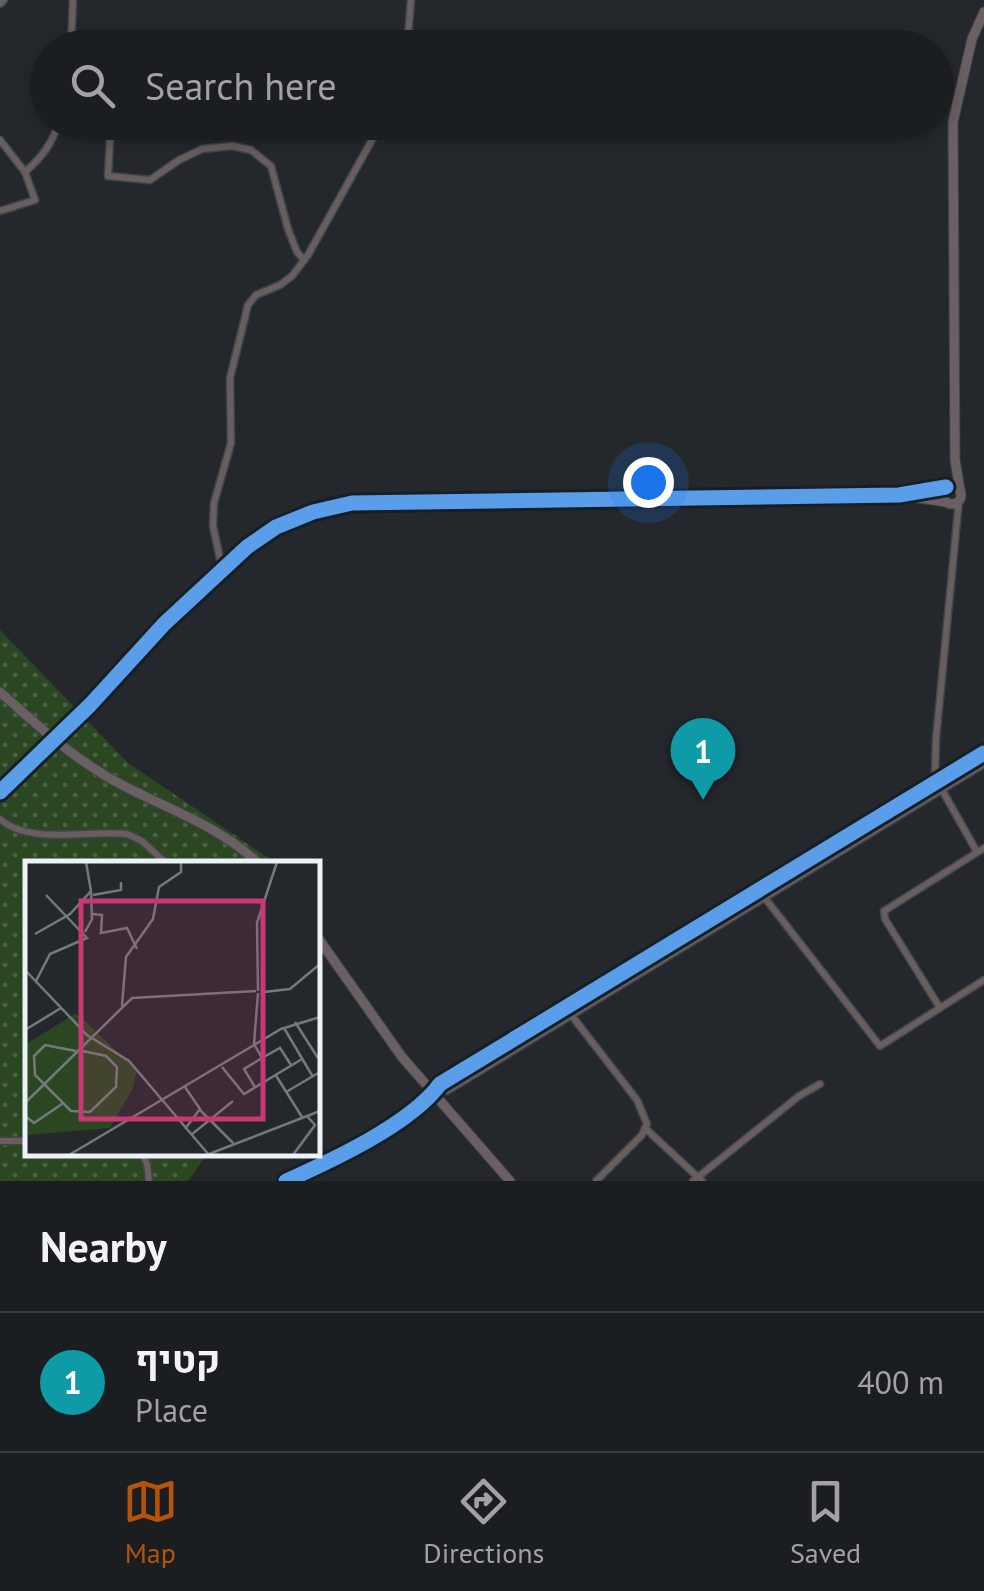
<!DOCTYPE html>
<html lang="en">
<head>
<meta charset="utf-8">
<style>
	:root { --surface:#1b1e21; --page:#282b2e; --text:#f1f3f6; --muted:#a0a2a5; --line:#393c3f; --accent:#b45309 }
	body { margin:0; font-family:"PT Sans",Heebo,sans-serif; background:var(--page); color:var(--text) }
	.you { position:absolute; left:648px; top:482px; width:35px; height:35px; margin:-25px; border:8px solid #fff; border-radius:50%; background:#1a73e8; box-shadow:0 0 0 15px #1a73e833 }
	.badge { display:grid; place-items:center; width:65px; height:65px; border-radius:50%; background:var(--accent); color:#fff; font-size:32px; font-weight:700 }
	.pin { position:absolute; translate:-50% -82px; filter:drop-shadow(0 2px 5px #0008) }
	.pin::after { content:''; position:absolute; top:52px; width:35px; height:30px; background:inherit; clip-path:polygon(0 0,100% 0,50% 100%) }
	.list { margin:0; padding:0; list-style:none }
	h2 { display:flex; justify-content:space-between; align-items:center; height:130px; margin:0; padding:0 40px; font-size:42px }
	h2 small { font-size:32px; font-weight:400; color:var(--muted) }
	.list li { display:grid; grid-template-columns:65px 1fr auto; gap:30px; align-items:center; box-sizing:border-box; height:140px; padding:0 40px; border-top:2px solid var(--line) }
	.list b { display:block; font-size:38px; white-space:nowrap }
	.list p { margin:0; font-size:32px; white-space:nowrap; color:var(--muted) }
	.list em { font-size:32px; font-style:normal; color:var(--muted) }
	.icon { flex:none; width:55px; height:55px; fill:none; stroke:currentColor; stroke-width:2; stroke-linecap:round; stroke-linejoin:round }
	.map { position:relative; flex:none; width:984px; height:1181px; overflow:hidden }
	.search { position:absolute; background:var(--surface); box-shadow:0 5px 15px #0003; left:30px; right:30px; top:30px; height:110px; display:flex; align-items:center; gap:25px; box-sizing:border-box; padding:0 35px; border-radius:55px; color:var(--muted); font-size:38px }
	.sheet { height:270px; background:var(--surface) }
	nav { display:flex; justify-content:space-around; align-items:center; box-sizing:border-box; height:140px; border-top:2px solid var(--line); background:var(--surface); font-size:28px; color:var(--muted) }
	nav a { display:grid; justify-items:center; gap:5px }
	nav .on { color:var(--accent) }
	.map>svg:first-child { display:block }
	.park { fill:url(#park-dots) }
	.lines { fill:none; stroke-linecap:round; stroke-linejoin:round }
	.street-casing { stroke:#414448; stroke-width:9 }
	.secondary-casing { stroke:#414448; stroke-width:11 }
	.street { stroke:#685d5f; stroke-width:6 }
	.secondary { stroke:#6a5f62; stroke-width:9 }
	.cycleway-casing { stroke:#171f26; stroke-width:21 }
	.cycleway { stroke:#5a9eea; stroke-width:15 }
	.inset-road { fill:none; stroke:#74797d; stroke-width:2.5 }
	.view { fill:#c83972; fill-opacity:0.15; stroke:#c83972; stroke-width:5 }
	.inset-edge { fill:none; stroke:#ecf2f7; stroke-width:5 }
</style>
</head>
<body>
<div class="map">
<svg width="984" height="1181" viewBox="0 0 984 1181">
	<defs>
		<pattern id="park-dots" width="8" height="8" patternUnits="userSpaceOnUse" patternTransform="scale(2.5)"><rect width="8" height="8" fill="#2b4722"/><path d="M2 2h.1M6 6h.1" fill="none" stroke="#4a6243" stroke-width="1.8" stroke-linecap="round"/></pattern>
	</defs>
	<rect width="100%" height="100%" fill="#24282c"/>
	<!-- park -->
	<path class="park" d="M0,630L128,763L276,863L28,864V1154H207L188,1181H0Z"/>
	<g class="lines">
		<!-- street casing -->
		<g class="street-casing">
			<g id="street">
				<path d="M0,4L4,0"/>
				<path d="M71,48L73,0"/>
				<path d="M407,48L411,0"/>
				<path d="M111,122L108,176L150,180L179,160L202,149L232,146L251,150L271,166L288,229L297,252L304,260"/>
				<path d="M0,140L25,172L35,200L0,211"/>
				<path d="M25,172C42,157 52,144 59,122"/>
				<path d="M959,500L936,739L935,773L937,781L977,852"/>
				<path d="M222,568L213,526L214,503L231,443L230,378L248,305L256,295L280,285L292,276L308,255L382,122"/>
				<path d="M0,792L90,705L164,624L247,547L276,527L313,512L352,503L899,495"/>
				<path d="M0,819C28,845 90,830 127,834L142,841L167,864"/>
				<path d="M765,898L880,1046L984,980"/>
				<path d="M565,1007L637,1100L647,1124L642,1135L596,1181"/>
				<path d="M940,1008L885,919L884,911L984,848"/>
				<path d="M435,1092L447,1091L984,764"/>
				<path d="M645,1128L702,1181"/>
				<path d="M0,1141H28"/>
				<path d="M142,1154L147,1164L149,1181"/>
				<path d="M286,1181C331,1161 411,1124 440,1084L984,753"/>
				<path d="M693,1181L799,1096L820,1084"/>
			</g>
		</g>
		<!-- secondary casing -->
		<g class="secondary-casing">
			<g id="secondary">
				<circle cx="952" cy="495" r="9"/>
				<path d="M960,490L955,460L953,122L972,39L984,12"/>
				<path d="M914,493L946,487"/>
				<path d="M899,495L946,502"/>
				<path d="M0,692C39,727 77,762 124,786C170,810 221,827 259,864"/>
				<path d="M318,938L402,1057L510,1181"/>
			</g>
		</g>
		<!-- street -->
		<use href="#street" class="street"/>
		<!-- secondary -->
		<use href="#secondary" class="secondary"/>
		<!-- cycleway casing -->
		<g class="cycleway-casing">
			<g id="cycleway">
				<path d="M0,792L90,705L164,624L247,547L276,527L313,512L352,503L899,495L946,487"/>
				<path d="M286,1181C331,1161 411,1124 440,1084L984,753"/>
			</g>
		</g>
		<!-- cycleway -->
		<use href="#cycleway" class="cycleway"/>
	</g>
	<!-- overview -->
	<g transform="translate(25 861)">
		<rect width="295" height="295" fill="#24282c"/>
		<path d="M51,152L112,209L108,227L85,267L3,274L0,184Z" fill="#2b4722"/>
		<path class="inset-road" d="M68,34L96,29V21M68,53L77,54L76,72L102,67L112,88M60,71L67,58L66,31M10,73L45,53L66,30L61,1M0,109L62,174L104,200L184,294M11,120L25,93L62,77L21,34M233,130L232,62L252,1M239,131L265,128L295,103M233,132L229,183L237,197M97,145L101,96L128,58L134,26L156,11V1M270,161L293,197M259,167L288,216M0,169L36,147M51,190L20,184L9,195L10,214L46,250L65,251L91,226L92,206L81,195L53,189M197,206L219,233L277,198M250,213L277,256M230,226L219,208L237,197L255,187L266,204M261,231L295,211M0,242L107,137L231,130M175,249L208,282M0,255L9,262L37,243M160,268L175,248L160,226M166,274L208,240M184,293L295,250M44,294L256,168L295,156M268,294L290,264L282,255"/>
		<path class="view" d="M56,40H238V258H56Z"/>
		<rect width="295" height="295" class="inset-edge"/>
	</g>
</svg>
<div class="you"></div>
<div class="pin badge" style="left:703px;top:800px;background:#0f9aa8">1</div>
<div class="search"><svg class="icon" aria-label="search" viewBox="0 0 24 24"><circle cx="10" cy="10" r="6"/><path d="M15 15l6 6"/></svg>Search here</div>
</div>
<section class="sheet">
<h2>Nearby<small></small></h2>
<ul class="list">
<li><span class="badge" style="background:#0f9aa8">1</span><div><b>קטיף</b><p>Place</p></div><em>400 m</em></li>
</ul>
</section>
<nav>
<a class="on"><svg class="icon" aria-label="map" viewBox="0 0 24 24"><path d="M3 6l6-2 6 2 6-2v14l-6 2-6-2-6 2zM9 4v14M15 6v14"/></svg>Map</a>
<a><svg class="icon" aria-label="directions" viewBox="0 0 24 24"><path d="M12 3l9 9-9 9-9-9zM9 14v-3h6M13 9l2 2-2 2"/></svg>Directions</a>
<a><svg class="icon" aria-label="saved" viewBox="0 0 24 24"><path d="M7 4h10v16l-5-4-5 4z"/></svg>Saved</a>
</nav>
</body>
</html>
